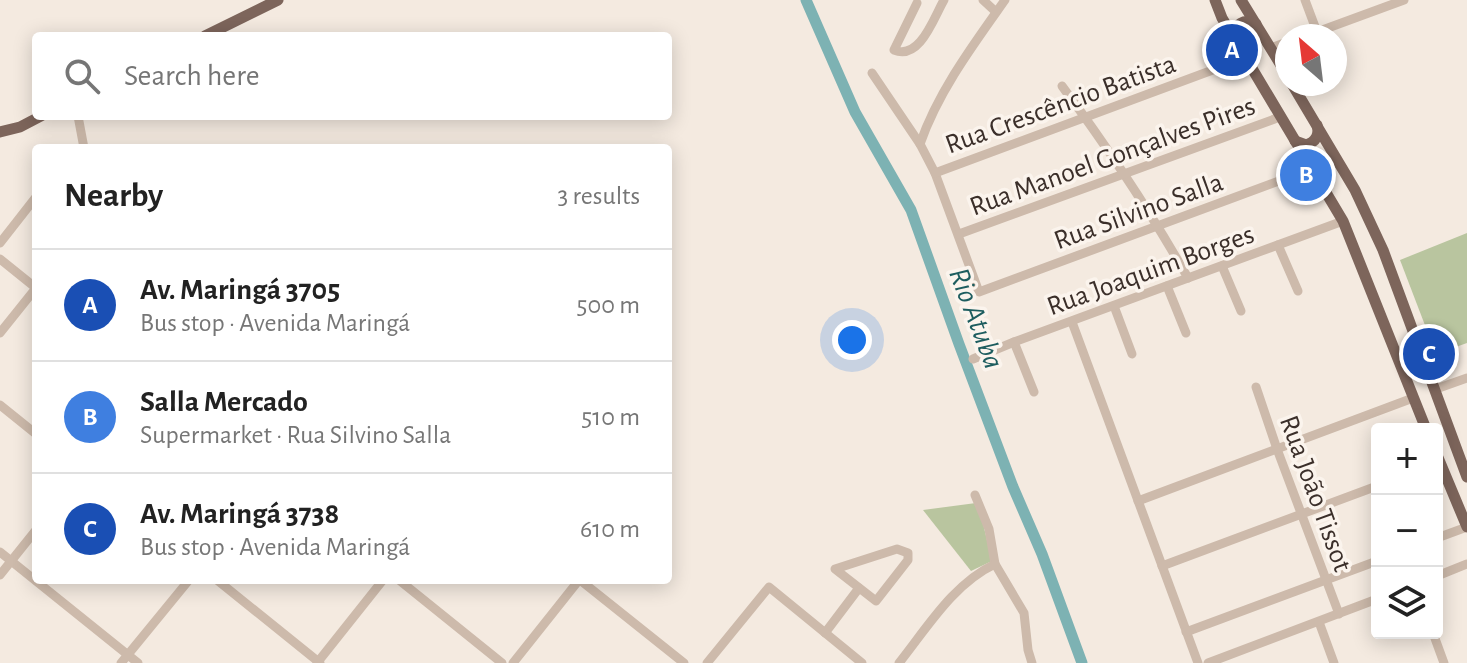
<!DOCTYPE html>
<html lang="en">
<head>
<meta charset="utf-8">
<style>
	:root { --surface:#fff; --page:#f2f2f2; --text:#222; --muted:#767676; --line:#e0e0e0; --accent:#db2777 }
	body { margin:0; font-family:"Alegreya Sans",sans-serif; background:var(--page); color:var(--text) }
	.controls { position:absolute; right:24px; bottom:24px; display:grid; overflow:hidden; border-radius:8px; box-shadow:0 4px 20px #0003 }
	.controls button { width:72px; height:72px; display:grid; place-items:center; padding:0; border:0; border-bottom:2px solid var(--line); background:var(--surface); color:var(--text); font:40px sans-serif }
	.compass { position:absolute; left:1275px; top:24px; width:72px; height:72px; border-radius:50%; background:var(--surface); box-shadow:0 4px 20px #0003; rotate:332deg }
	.you { position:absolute; left:852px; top:340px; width:28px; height:28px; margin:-20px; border:6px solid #fff; border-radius:50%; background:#1a73e8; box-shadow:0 0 0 12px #1a73e833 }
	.badge { display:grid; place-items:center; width:52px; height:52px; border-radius:50%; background:var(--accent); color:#fff; font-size:26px; font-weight:700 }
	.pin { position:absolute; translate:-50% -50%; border:4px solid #fff; box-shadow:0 2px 8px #0006 }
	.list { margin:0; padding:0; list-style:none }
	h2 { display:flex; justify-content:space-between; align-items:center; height:104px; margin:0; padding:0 32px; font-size:34px }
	h2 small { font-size:26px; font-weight:400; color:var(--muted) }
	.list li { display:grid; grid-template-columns:52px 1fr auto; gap:24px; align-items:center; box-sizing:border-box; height:112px; padding:0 32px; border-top:2px solid var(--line) }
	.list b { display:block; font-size:30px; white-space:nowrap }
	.list p { margin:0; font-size:26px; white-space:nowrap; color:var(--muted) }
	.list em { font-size:26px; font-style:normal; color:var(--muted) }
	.icon { flex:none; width:44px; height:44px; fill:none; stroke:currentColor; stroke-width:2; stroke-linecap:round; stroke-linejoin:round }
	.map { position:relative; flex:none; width:1467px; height:663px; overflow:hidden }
	.search { position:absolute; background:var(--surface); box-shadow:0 4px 20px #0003; left:32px; top:32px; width:640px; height:88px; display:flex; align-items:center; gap:20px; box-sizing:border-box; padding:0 28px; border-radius:8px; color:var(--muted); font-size:30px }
	.panel { position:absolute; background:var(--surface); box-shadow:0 4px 20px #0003; left:32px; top:144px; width:640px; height:440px; border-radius:8px }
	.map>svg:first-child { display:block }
	.green { fill:#b9c59f }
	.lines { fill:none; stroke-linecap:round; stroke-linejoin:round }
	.river { stroke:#7db2b3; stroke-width:11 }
	.minor { stroke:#cdbaab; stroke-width:9 }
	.major { stroke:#7d655b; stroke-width:11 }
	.labels { text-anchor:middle; stroke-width:7; stroke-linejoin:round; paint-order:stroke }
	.street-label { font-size:28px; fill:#3b2f2a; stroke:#fbf4ed }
	.water-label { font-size:30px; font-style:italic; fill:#1d5d5f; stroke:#fbf4ed }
</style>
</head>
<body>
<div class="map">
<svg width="1467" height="663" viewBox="0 0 1467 663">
	<rect width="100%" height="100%" fill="#f4eae0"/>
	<!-- green -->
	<g class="green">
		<path d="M1467,233V343L1436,354L1400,260Z"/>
		<path d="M976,503L981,515L992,561L971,571L923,510Z"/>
	</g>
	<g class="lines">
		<!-- river -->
		<path class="river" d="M806,0L855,112L911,210L959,344L1013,487L1042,554L1082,663"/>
		<!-- minor -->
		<g class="minor">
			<path d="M983,0L996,12"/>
			<path d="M1305,0L1317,32"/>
			<path d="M917,3L894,50C920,61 934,17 944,0"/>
			<path d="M1306,36L1404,0"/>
			<path d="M1271,48L1287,42"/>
			<path d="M872,73L920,144L935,173L979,292L1311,169"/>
			<path d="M1062,86C1108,148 1150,211 1188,278"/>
			<path d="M78,116L84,148"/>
			<path d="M920,144C938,92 973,45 1005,0"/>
			<path d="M935,173L1245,58"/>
			<path d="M959,234L1280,117"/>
			<path d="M0,243L36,197"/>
			<path d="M1278,245L1298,291"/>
			<path d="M0,259L36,288L0,333"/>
			<path d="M1222,266L1241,311"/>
			<path d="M1167,286L1186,333"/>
			<path d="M1114,306L1132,354"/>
			<path d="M1072,322L1198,663"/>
			<path d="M1014,342L1034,392"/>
			<path d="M973,359L1014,342L1343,221"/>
			<path d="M1256,387L1277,449L1339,614"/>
			<path d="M1436,389L1467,378"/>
			<path d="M0,405L36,434"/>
			<path d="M975,495L989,529L995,564L1024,613L1028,650L1032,663"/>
			<path d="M1138,501L1413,398"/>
			<path d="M1437,538L1467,527"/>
			<path d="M897,549L908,553V560L876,601L835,569Z"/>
			<path d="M0,552L138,663"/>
			<path d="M1162,566L1377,486"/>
			<path d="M0,575L36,530"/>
			<path d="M1437,576L1467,564"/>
			<path d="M217,580L320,663"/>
			<path d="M399,580L502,663"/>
			<path d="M580,580L684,663"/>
			<path d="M1319,622L1334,663"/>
			<path d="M1186,632L1377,561"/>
			<path d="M825,633L859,588"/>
			<path d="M1433,633L1444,663"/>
			<path d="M121,663L189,580"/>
			<path d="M317,663L383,580"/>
			<path d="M513,663L579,580"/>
			<path d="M707,663L769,587L862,663"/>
			<path d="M899,663C927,628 953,584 995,564"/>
			<path d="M1208,663L1377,599"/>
		</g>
		<!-- major -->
		<g class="major">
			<path d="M1215,0L1222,18L1343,221L1426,429"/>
			<path d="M1241,0L1287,75"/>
			<path d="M205,36L278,0"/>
			<path d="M1233,36C1235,24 1244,18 1256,24"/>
			<path d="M1292,84L1355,190L1383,250L1467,477"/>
			<path d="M0,132L20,127L41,116"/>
			<path d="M1295,141L1306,145C1316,142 1320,135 1317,125"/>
			<path d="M1437,455L1467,527"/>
		</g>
	</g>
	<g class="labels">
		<!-- street labels -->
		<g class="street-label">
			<text transform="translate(1060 103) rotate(-20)" y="10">Rua Crescêncio Batista</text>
			<text transform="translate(1112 155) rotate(-20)" y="10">Rua Manoel Gonçalves Pires</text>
			<text transform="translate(1138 210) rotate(-20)" y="10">Rua Silvino Salla</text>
			<text transform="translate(1150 269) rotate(-20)" y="10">Rua Joaquim Borges</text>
			<text transform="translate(1317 493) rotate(70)" y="10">Rua João Tissot</text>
		</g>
		<!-- water labels -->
		<g class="water-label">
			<text transform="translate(977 318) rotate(69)" y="10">Rio Atuba</text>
		</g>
	</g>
</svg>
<div class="controls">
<button>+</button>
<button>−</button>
<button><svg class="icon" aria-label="layers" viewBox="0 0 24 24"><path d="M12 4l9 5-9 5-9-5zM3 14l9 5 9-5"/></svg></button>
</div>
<svg class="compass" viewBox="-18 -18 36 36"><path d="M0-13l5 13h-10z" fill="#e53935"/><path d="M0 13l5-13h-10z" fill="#767676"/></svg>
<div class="you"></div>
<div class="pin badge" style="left:1232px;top:50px;background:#1a4fb4">A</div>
<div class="pin badge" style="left:1306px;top:175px;background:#3f7fe0">B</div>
<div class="pin badge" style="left:1429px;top:354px;background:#1a4fb4">C</div>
<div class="search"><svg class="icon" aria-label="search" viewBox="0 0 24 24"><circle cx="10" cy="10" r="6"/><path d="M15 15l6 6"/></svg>Search here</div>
<section class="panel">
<h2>Nearby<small>3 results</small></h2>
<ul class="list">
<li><span class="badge" style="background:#1a4fb4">A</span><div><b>Av. Maringá 3705</b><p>Bus stop · Avenida Maringá</p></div><em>500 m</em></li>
<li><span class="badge" style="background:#3f7fe0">B</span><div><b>Salla Mercado</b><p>Supermarket · Rua Silvino Salla</p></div><em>510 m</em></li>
<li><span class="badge" style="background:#1a4fb4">C</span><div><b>Av. Maringá 3738</b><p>Bus stop · Avenida Maringá</p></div><em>610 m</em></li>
</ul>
</section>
</div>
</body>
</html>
